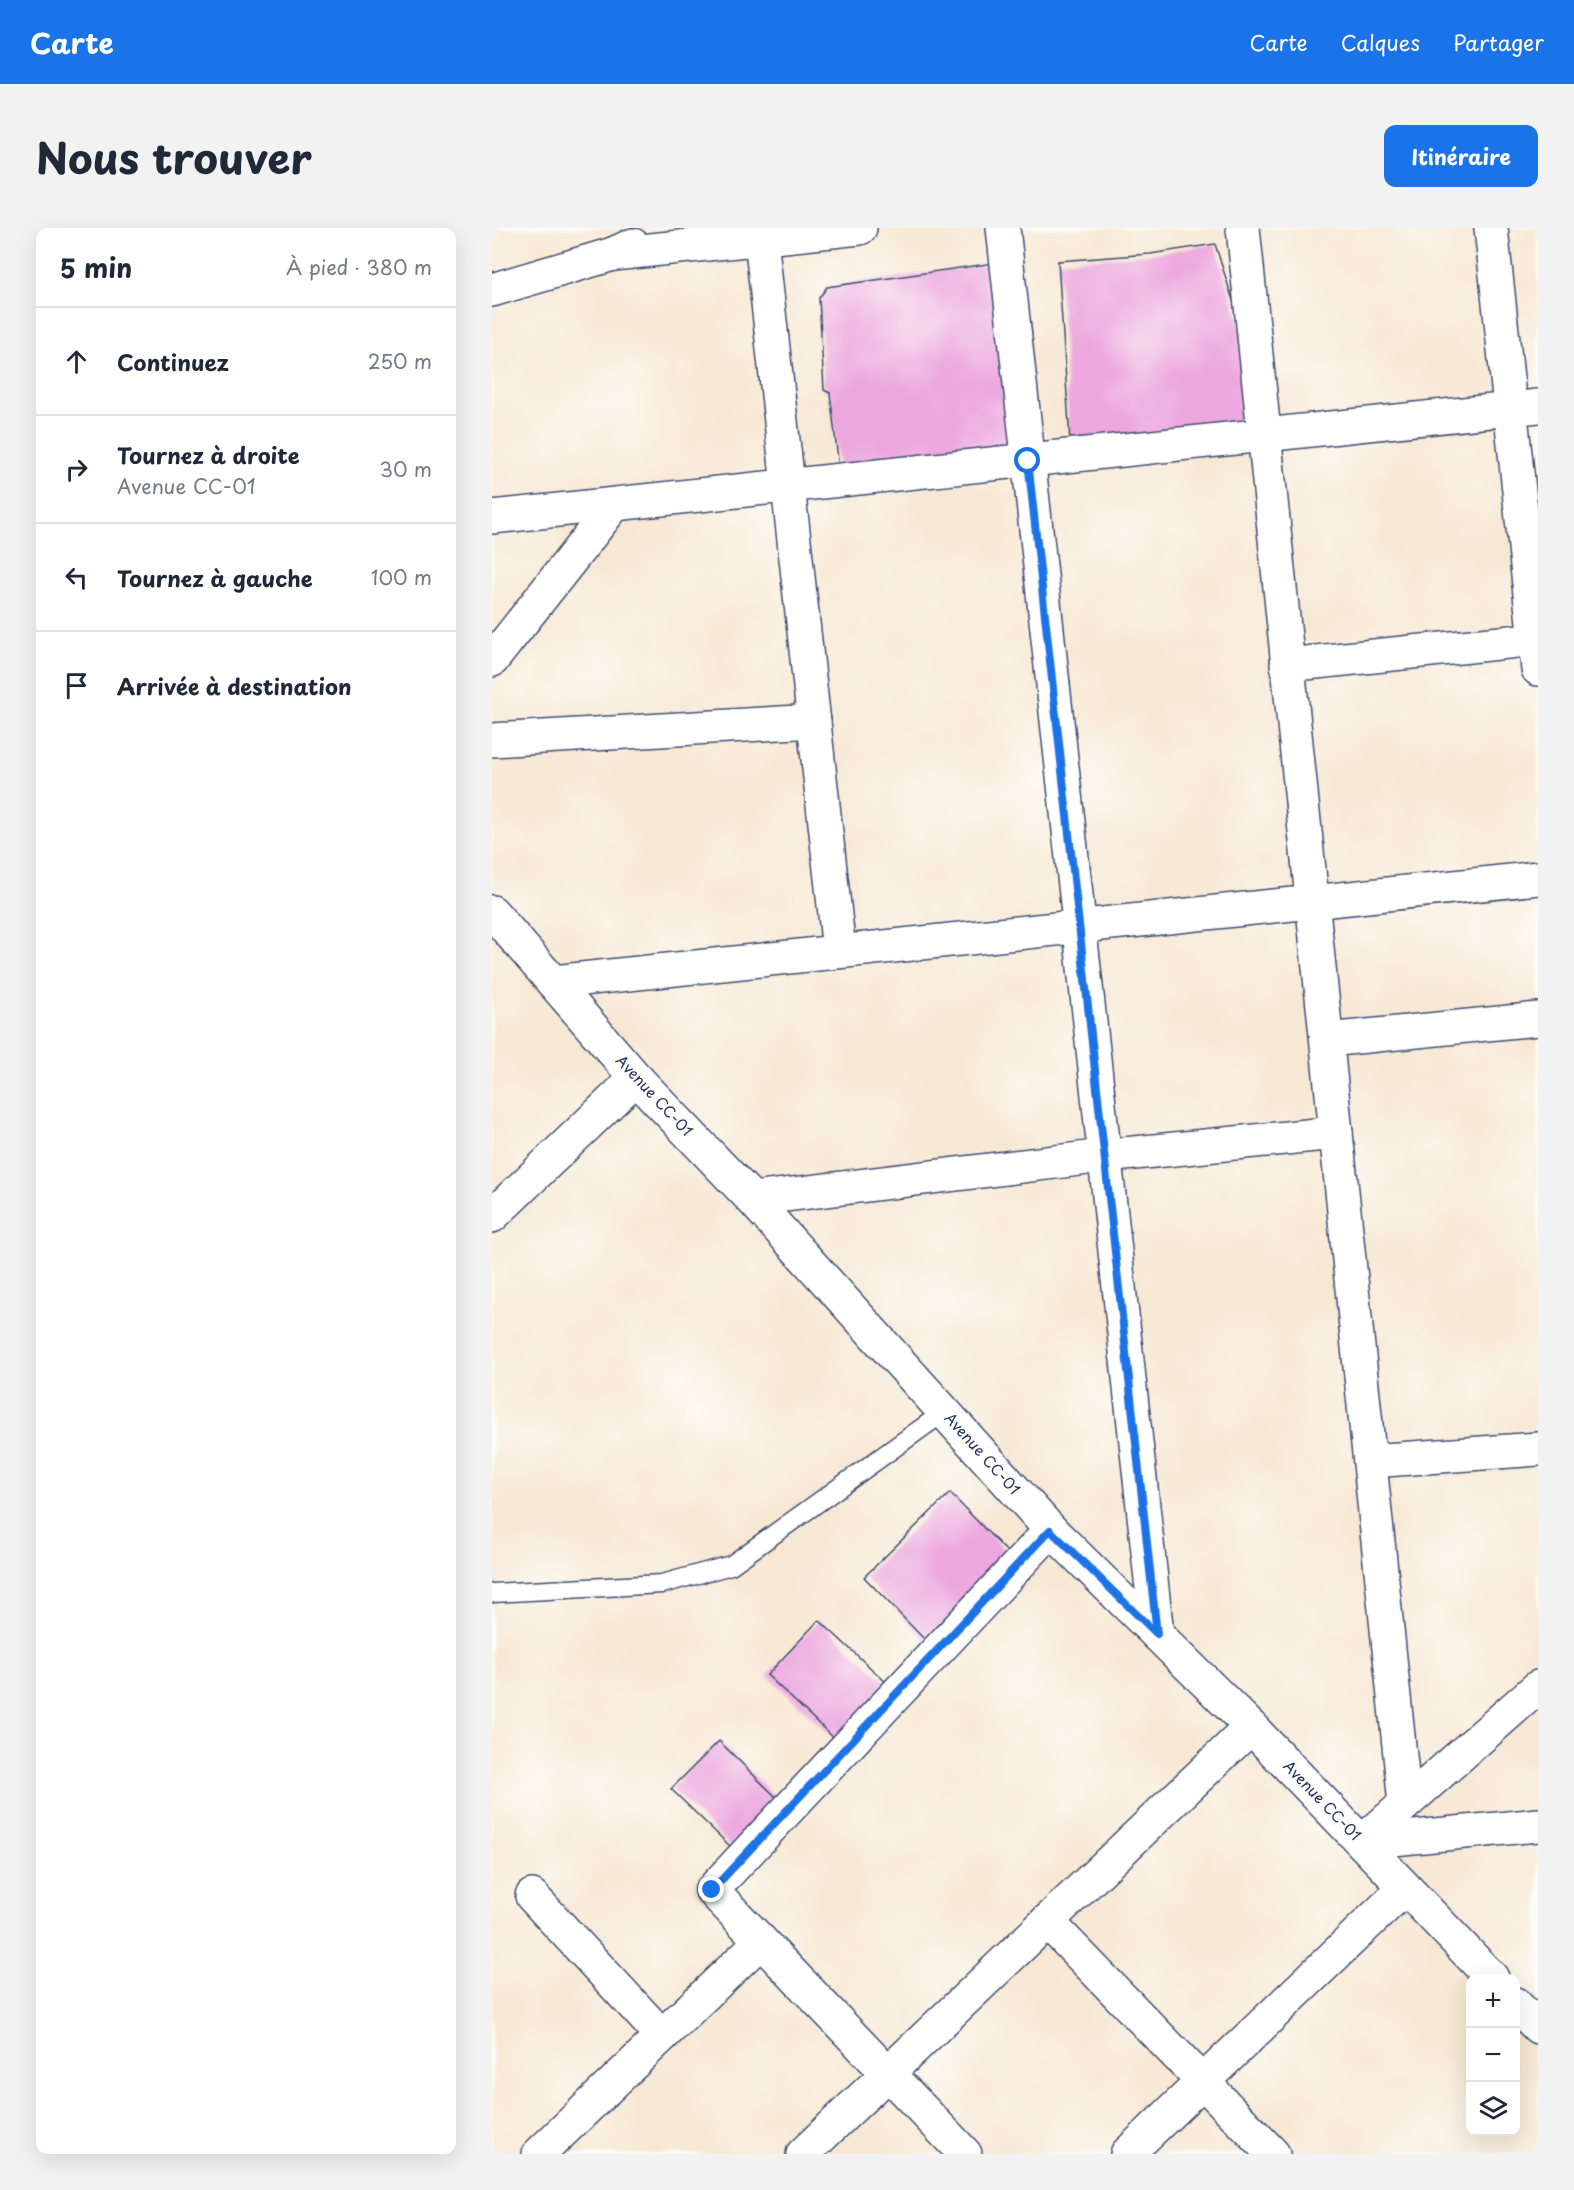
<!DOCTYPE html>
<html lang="fr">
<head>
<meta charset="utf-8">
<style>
	:root { --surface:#fff; --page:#f2f2f3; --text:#1f2937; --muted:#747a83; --line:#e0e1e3; --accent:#1a73e8 }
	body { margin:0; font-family:"Playpen Sans",sans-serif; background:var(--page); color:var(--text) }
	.controls { position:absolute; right:18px; bottom:18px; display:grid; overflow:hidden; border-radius:12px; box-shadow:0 6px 24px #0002 }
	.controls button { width:54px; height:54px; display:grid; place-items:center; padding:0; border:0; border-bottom:2px solid var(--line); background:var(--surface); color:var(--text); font:30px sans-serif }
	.stop { position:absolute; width:18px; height:18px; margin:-14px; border:4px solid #1a73e8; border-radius:50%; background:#fff }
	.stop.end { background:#1a73e8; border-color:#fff; box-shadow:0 2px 6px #0008 }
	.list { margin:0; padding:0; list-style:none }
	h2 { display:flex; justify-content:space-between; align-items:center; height:78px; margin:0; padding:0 24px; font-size:26px }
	h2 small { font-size:20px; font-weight:400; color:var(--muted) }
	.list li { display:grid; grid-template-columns:39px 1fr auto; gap:18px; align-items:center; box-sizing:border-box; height:108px; padding:0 24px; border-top:2px solid var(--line) }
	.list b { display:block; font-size:22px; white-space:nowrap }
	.list p { margin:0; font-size:20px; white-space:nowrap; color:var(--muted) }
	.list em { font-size:20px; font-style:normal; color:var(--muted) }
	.icon { flex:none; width:33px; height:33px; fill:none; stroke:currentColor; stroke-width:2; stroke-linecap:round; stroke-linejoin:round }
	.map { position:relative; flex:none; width:1046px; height:1926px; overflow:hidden; border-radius:12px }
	header { display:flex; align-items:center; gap:36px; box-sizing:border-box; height:84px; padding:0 30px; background:var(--accent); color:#fff }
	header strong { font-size:28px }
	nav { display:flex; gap:33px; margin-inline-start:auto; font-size:21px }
	.intro { display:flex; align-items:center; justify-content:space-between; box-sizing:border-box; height:144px; padding:0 36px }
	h1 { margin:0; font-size:42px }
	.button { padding:15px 27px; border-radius:12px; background:var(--accent); color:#fff; font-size:21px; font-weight:700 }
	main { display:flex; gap:36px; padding:0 36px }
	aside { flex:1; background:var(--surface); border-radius:12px; box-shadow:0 6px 24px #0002 }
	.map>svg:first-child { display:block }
	.building { fill:#eca7df }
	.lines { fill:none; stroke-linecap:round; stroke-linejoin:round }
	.service-casing { stroke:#3c4b70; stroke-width:21 }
	.minor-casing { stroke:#3c4b70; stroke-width:36 }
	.primary-casing { stroke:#3c4b70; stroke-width:36 }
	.service { stroke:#fff; stroke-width:18 }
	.minor { stroke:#fff; stroke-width:33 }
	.primary { stroke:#fff; stroke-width:33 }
	.route { stroke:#1a73e8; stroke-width:8 }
	.labels { text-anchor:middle; stroke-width:6; stroke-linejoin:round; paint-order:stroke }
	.street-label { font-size:15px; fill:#1b2f5e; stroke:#fdfcf7 }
</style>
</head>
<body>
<header>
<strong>Carte</strong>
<nav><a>Carte</a><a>Calques</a><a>Partager</a></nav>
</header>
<div class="intro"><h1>Nous trouver</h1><a class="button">Itinéraire</a></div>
<main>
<aside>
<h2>5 min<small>À pied · 380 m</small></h2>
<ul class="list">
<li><svg class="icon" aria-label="ahead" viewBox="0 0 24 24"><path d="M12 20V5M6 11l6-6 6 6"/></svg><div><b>Continuez</b></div><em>250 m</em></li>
<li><svg class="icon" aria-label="right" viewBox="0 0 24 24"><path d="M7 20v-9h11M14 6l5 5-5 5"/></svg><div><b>Tournez à droite</b><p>Avenue CC-01</p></div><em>30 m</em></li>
<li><svg class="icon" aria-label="left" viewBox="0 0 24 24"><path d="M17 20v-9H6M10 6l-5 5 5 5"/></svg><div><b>Tournez à gauche</b></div><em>100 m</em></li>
<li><svg class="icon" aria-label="arrive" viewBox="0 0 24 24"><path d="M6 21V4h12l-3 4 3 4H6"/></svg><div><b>Arrivée à destination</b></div></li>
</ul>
</aside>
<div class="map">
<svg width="1046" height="1926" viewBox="0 0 1046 1926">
	<rect width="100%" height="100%" fill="#fdfcf7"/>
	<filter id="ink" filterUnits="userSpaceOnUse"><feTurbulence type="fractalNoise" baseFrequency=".0167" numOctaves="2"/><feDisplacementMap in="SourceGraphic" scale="12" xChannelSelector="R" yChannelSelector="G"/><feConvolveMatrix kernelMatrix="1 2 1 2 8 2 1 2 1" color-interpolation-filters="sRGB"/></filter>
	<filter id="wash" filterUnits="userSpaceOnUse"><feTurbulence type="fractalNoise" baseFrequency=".008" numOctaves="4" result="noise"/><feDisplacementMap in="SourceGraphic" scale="24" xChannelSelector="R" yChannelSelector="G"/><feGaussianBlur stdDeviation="1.35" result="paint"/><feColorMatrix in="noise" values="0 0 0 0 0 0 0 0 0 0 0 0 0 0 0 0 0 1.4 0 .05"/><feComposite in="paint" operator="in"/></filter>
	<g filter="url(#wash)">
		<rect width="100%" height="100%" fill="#f7e8d4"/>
		<g id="blocks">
			<!-- building -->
			<g class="building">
				<path d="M723,16L750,101L763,200L578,212L566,33L658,26Z"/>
				<path d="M509,34L531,227L348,248L338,165L332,162L327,70L335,59Z"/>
				<path d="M458,1265L520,1329L434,1413L372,1349Z"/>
				<path d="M327,1392L397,1457L345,1513L275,1447Z"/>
				<path d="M227,1513L286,1571L239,1619L179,1561Z"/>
			</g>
		</g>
	</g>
	<g filter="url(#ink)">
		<use href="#blocks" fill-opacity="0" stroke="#3c4b70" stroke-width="1.5"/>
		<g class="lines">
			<!-- service casing -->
			<g class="service-casing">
				<path id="service" d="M0,1365L170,1356L239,1337L452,1184"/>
			</g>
			<!-- minor casing -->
			<g class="minor-casing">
				<g id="minor">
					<path d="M511,0L665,1406"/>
					<path d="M751,0L913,1576"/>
					<path d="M999,0L1046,441"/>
					<path d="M269,11L347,723"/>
					<path d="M121,26L368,0"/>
					<path d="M0,62L121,26L141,17"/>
					<path d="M0,289L1046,178"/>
					<path d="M0,432L122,277"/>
					<path d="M795,437L1046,411"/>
					<path d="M0,512L322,493"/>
					<path d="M61,754L1046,650"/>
					<path d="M835,812L1046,791"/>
					<path d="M260,971L612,928L844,905"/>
					<path d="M0,988L144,850"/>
					<path d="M878,1233L1046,1221"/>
					<path d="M870,1614L1046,1459"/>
					<path d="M870,1614L1046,1597"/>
					<path d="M40,1668L170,1808"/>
					<path d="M555,1693L781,1926"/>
					<path d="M47,1926L269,1713"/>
					<path d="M311,1926L759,1499"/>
					<path d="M473,1926L220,1662L559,1302"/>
					<path d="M635,1926L913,1660"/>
				</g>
			</g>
			<!-- primary casing -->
			<g class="primary-casing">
				<g id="primary">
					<path d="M0,684L144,850L260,971L559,1302L759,1499L1000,1750"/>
					<path d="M1023,1776L1046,1799"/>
				</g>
			</g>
			<!-- service -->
			<use href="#service" class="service"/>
			<!-- minor -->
			<use href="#minor" class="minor"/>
			<!-- primary -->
			<use href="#primary" class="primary"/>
		</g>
	</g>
	<g class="lines" filter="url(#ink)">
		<!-- route -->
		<path class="route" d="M220,1662L558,1302L665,1406L536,233"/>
	</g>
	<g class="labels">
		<!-- street labels -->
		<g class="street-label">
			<text transform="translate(162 868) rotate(47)" y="5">Avenue CC-01</text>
			<text transform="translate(490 1226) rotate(48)" y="5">Avenue CC-01</text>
			<text transform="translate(830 1573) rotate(46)" y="5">Avenue CC-01</text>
		</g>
	</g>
</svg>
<div class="controls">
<button>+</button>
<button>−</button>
<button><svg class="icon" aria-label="layers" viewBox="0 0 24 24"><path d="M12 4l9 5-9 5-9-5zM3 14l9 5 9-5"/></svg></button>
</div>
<div class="stop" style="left:536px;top:233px"></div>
<div class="stop end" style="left:220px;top:1662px"></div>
</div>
</main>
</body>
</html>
